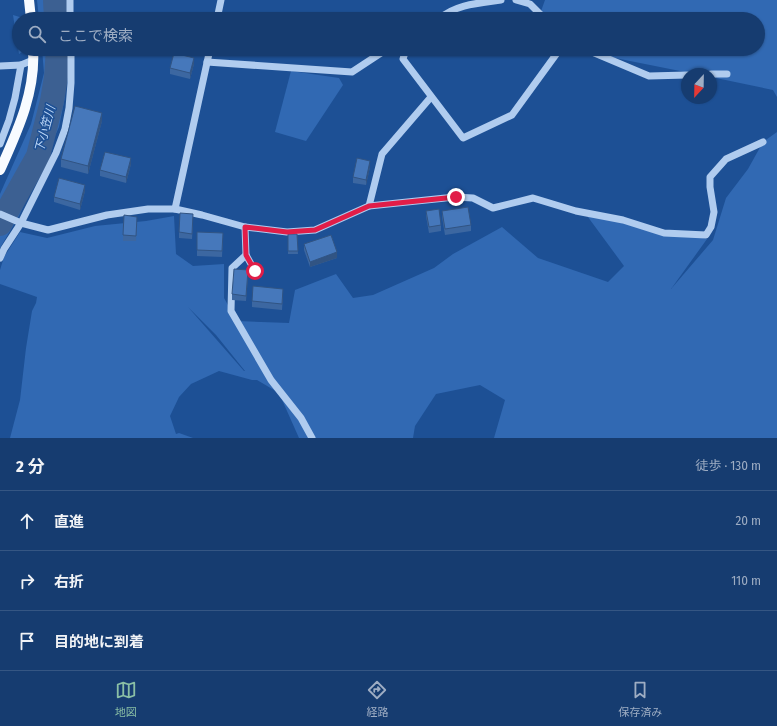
<!DOCTYPE html>
<html lang="ja">
<head>
<meta charset="utf-8">
<style>
	:root { --surface:#163c70; --page:#1f4375; --text:#f1f3f6; --muted:#9eadc3; --line:#355683; --accent:#8abfa5 }
	body { margin:0; font-family:"Fira Sans Condensed","Noto Sans JP",sans-serif; background:var(--page); color:var(--text) }
	.compass { position:absolute; left:681px; top:68px; width:36px; height:36px; border-radius:50%; background:var(--surface); box-shadow:0 1px 3px #0004; rotate:202deg }
	.stop { position:absolute; width:12px; height:12px; margin:-9px; border:3px solid #e11d48; border-radius:50%; background:#fff }
	.stop.end { background:#e11d48; border-color:#fff; box-shadow:0 1px 4px #0008 }
	.list { margin:0; padding:0; list-style:none }
	h2 { display:flex; justify-content:space-between; align-items:center; height:52px; margin:0; padding:0 16px; font-size:17px }
	h2 small { font-size:13px; font-weight:400; color:var(--muted) }
	.list li { display:grid; grid-template-columns:26px 1fr auto; gap:12px; align-items:center; box-sizing:border-box; height:60px; padding:0 16px; border-top:1px solid var(--line) }
	.list b { display:block; font-size:15px; white-space:nowrap }
	.list em { font-size:13px; font-style:normal; color:var(--muted) }
	.icon { flex:none; width:22px; height:22px; fill:none; stroke:currentColor; stroke-width:2; stroke-linecap:round; stroke-linejoin:round }
	.map { position:relative; flex:none; width:777px; height:438px; overflow:hidden }
	.search { position:absolute; background:var(--surface); box-shadow:0 1px 3px #0004; left:12px; right:12px; top:12px; height:44px; display:flex; align-items:center; gap:10px; box-sizing:border-box; padding:0 14px; border-radius:22px; color:var(--muted); font-size:15px }
	.sheet { height:232px; background:var(--surface) }
	nav { display:flex; justify-content:space-around; align-items:center; box-sizing:border-box; height:56px; border-top:1px solid var(--line); background:var(--surface); font-size:11px; color:var(--muted) }
	nav a { display:grid; justify-items:center; gap:2px }
	nav .on { color:var(--accent) }
	.map>svg:first-child { display:block }
	.green { fill:#3169b3; fill-rule:evenodd }
	.lines { fill:none; stroke-linecap:round; stroke-linejoin:round }
	.river { stroke:#3c6092; stroke-width:24 }
	.minor { stroke:#b0ccef; stroke-width:7 }
	.major { stroke:#f8fbff; stroke-width:10 }
	.wall { fill:#3c67a1 }
	.shaded-wall { fill:#315483 }
	.building { fill:#4678bb; stroke:#315483 }
	.route { stroke:#e11d48; stroke-width:5 }
	.labels { text-anchor:middle; stroke-width:3; stroke-linejoin:round; paint-order:stroke }
	.water-label { font-size:12px; font-style:italic; fill:#bcd6f6; stroke:#1d5095 }
</style>
</head>
<body>
<div class="map">
<svg width="777" height="438" viewBox="0 0 777 438">
	<rect width="100%" height="100%" fill="#1d5095"/>
	<!-- green -->
	<g class="green">
		<path d="M37,0H67V19H39Z"/>
		<path d="M545,0H777V97L773,90L711,77V74H695L570,49H758V19H544L540,14Z"/>
		<path d="M13,15L23,18V19H19V49L25,50L19,54Z"/>
		<path d="M42,49H67L65,97L59,127L19,216L0,248V194L31,124L44,73Z"/>
		<path d="M291,71L339,78L343,85L306,141L275,132Z"/>
		<path d="M777,132V438H494L505,400L480,385L436,394L415,426L413,438H299L279,393L257,380H252L219,371L191,384L179,397L170,416L176,434L179,433L193,438H10L20,400L26,348L32,311L36,303L37,297L0,284V270L4,257L20,232L47,238L95,226L146,221L174,216L176,254L193,266L224,264V298L237,321L289,323L295,290L336,274L353,298L373,295L434,268L453,254L502,227L538,258L608,282L624,266L585,213L707,239L671,289L713,240L726,198L748,169L763,142ZM188,307L216,335L245,371H244Z"/>
	</g>
	<g class="lines">
		<!-- river -->
		<g class="river">
			<path d="M55,0L56,19"/>
			<path d="M0,224L38,156L52,101L56,77L58,49"/>
		</g>
		<!-- minor -->
		<g class="minor">
			<path d="M70,0V19"/>
			<path d="M516,0L530,4L545,19"/>
			<path d="M217,19L221,0"/>
			<path d="M439,19C456,4 480,3 501,0"/>
			<path d="M406,49L403,59L463,138L512,115L560,49"/>
			<path d="M585,49L649,76L687,75"/>
			<path d="M207,62L352,72L387,49"/>
			<path d="M0,66L21,65"/>
			<path d="M711,74H727"/>
			<path d="M0,144L9,120L15,98L21,65L33,60"/>
			<path d="M369,206L382,154L431,97"/>
			<path d="M175,209L210,49"/>
			<path d="M0,214L21,223L48,230L107,215L148,209H175L202,215L245,227L287,232L315,230L369,206L455,197L473,198L493,208L533,198L576,211L623,220L664,233L706,235L711,227L714,212L710,187V177L726,159L763,142"/>
			<path d="M245,227L246,255L255,271"/>
			<path d="M246,255L232,268L231,311L271,380L301,418L312,438"/>
			<path d="M0,258L4,249L21,223L56,153L65,129L69,108L71,83V49"/>
		</g>
		<!-- major -->
		<g class="major">
			<path d="M29,0L31,19"/>
			<path d="M0,170C17,132 36,92 33,49"/>
		</g>
	</g>
	<!-- wall -->
	<g class="wall">
		<path d="M91,49H112L111,54Z"/>
		<path d="M194,64L190,79L170,74V68Z"/>
		<path d="M102,121L88,174L61,167V159Z"/>
		<path d="M131,164L126,183L100,176V170Z"/>
		<path d="M370,167L366,185L353,183V177Z"/>
		<path d="M85,191L80,210L54,202V197Z"/>
		<path d="M426,211L441,225V231L429,233L426,216Z"/>
		<path d="M442,211L471,225V231L445,235L442,217Z"/>
		<path d="M193,220L192,239L179,238V232Z"/>
		<path d="M137,222L136,241H123V235Z"/>
		<path d="M197,232L223,233L222,257L197,256Z"/>
		<path d="M288,234H297L298,254H288Z"/>
		<path d="M304,244L337,258L310,267L304,250Z"/>
		<path d="M248,276L246,301L232,300V294Z"/>
		<path d="M283,295L282,310L252,307V301Z"/>
	</g>
	<!-- shaded-wall -->
	<g class="shaded-wall">
		<path d="M194,58V64L190,79V73Z"/>
		<path d="M102,113V121L88,174V166Z"/>
		<path d="M131,158V164L126,183V177Z"/>
		<path d="M370,161V167L366,185V180Z"/>
		<path d="M85,185V191L80,210V204Z"/>
		<path d="M337,252V258L310,267V262Z"/>
		<path d="M248,270V276L246,301V296Z"/>
	</g>
	<!-- building -->
	<g class="building">
		<path d="M174,53L194,58L190,73L170,68Z"/>
		<path d="M75,106L102,113L88,166L61,159Z"/>
		<path d="M105,152L131,158L126,177L100,170Z"/>
		<path d="M357,158L370,161L366,180L353,177Z"/>
		<path d="M59,178L85,185L80,204L54,197Z"/>
		<path d="M468,207L471,225L445,229L442,211Z"/>
		<path d="M439,209L441,225L429,227L426,211Z"/>
		<path d="M180,213L193,214L192,234L179,232Z"/>
		<path d="M124,215L137,217L136,236L123,235Z"/>
		<path d="M197,232L223,233L222,251L197,250Z"/>
		<path d="M288,234H297L298,251H288Z"/>
		<path d="M331,235L337,252L310,262L304,244Z"/>
		<path d="M234,269L248,270L246,296L232,294Z"/>
		<path d="M253,286L283,289L282,304L252,301Z"/>
	</g>
	<g class="lines">
		<!-- route -->
		<path class="route" d="M255,271L246,255L245,227L287,232L315,230L369,206L456,197"/>
	</g>
	<g class="labels">
		<!-- water labels -->
		<g class="water-label">
			<text transform="translate(45 129) rotate(-75)" y="4">下小笠川</text>
		</g>
	</g>
</svg>
<svg class="compass" viewBox="-18 -18 36 36"><path d="M0-13l5 13h-10z" fill="#e53935"/><path d="M0 13l5-13h-10z" fill="#9eadc3"/></svg>
<div class="stop" style="left:255px;top:271px"></div>
<div class="stop end" style="left:456px;top:197px"></div>
<div class="search"><svg class="icon" aria-label="search" viewBox="0 0 24 24"><circle cx="10" cy="10" r="6"/><path d="M15 15l6 6"/></svg>ここで検索</div>
</div>
<section class="sheet">
<h2>2 分<small>徒歩 · 130 m</small></h2>
<ul class="list">
<li><svg class="icon" aria-label="ahead" viewBox="0 0 24 24"><path d="M12 20V5M6 11l6-6 6 6"/></svg><div><b>直進</b></div><em>20 m</em></li>
<li><svg class="icon" aria-label="right" viewBox="0 0 24 24"><path d="M7 20v-9h11M14 6l5 5-5 5"/></svg><div><b>右折</b></div><em>110 m</em></li>
<li><svg class="icon" aria-label="arrive" viewBox="0 0 24 24"><path d="M6 21V4h12l-3 4 3 4H6"/></svg><div><b>目的地に到着</b></div></li>
</ul>
</section>
<nav>
<a class="on"><svg class="icon" aria-label="map" viewBox="0 0 24 24"><path d="M3 6l6-2 6 2 6-2v14l-6 2-6-2-6 2zM9 4v14M15 6v14"/></svg>地図</a>
<a><svg class="icon" aria-label="directions" viewBox="0 0 24 24"><path d="M12 3l9 9-9 9-9-9zM9 14v-3h6M13 9l2 2-2 2"/></svg>経路</a>
<a><svg class="icon" aria-label="saved" viewBox="0 0 24 24"><path d="M7 4h10v16l-5-4-5 4z"/></svg>保存済み</a>
</nav>
</body>
</html>
